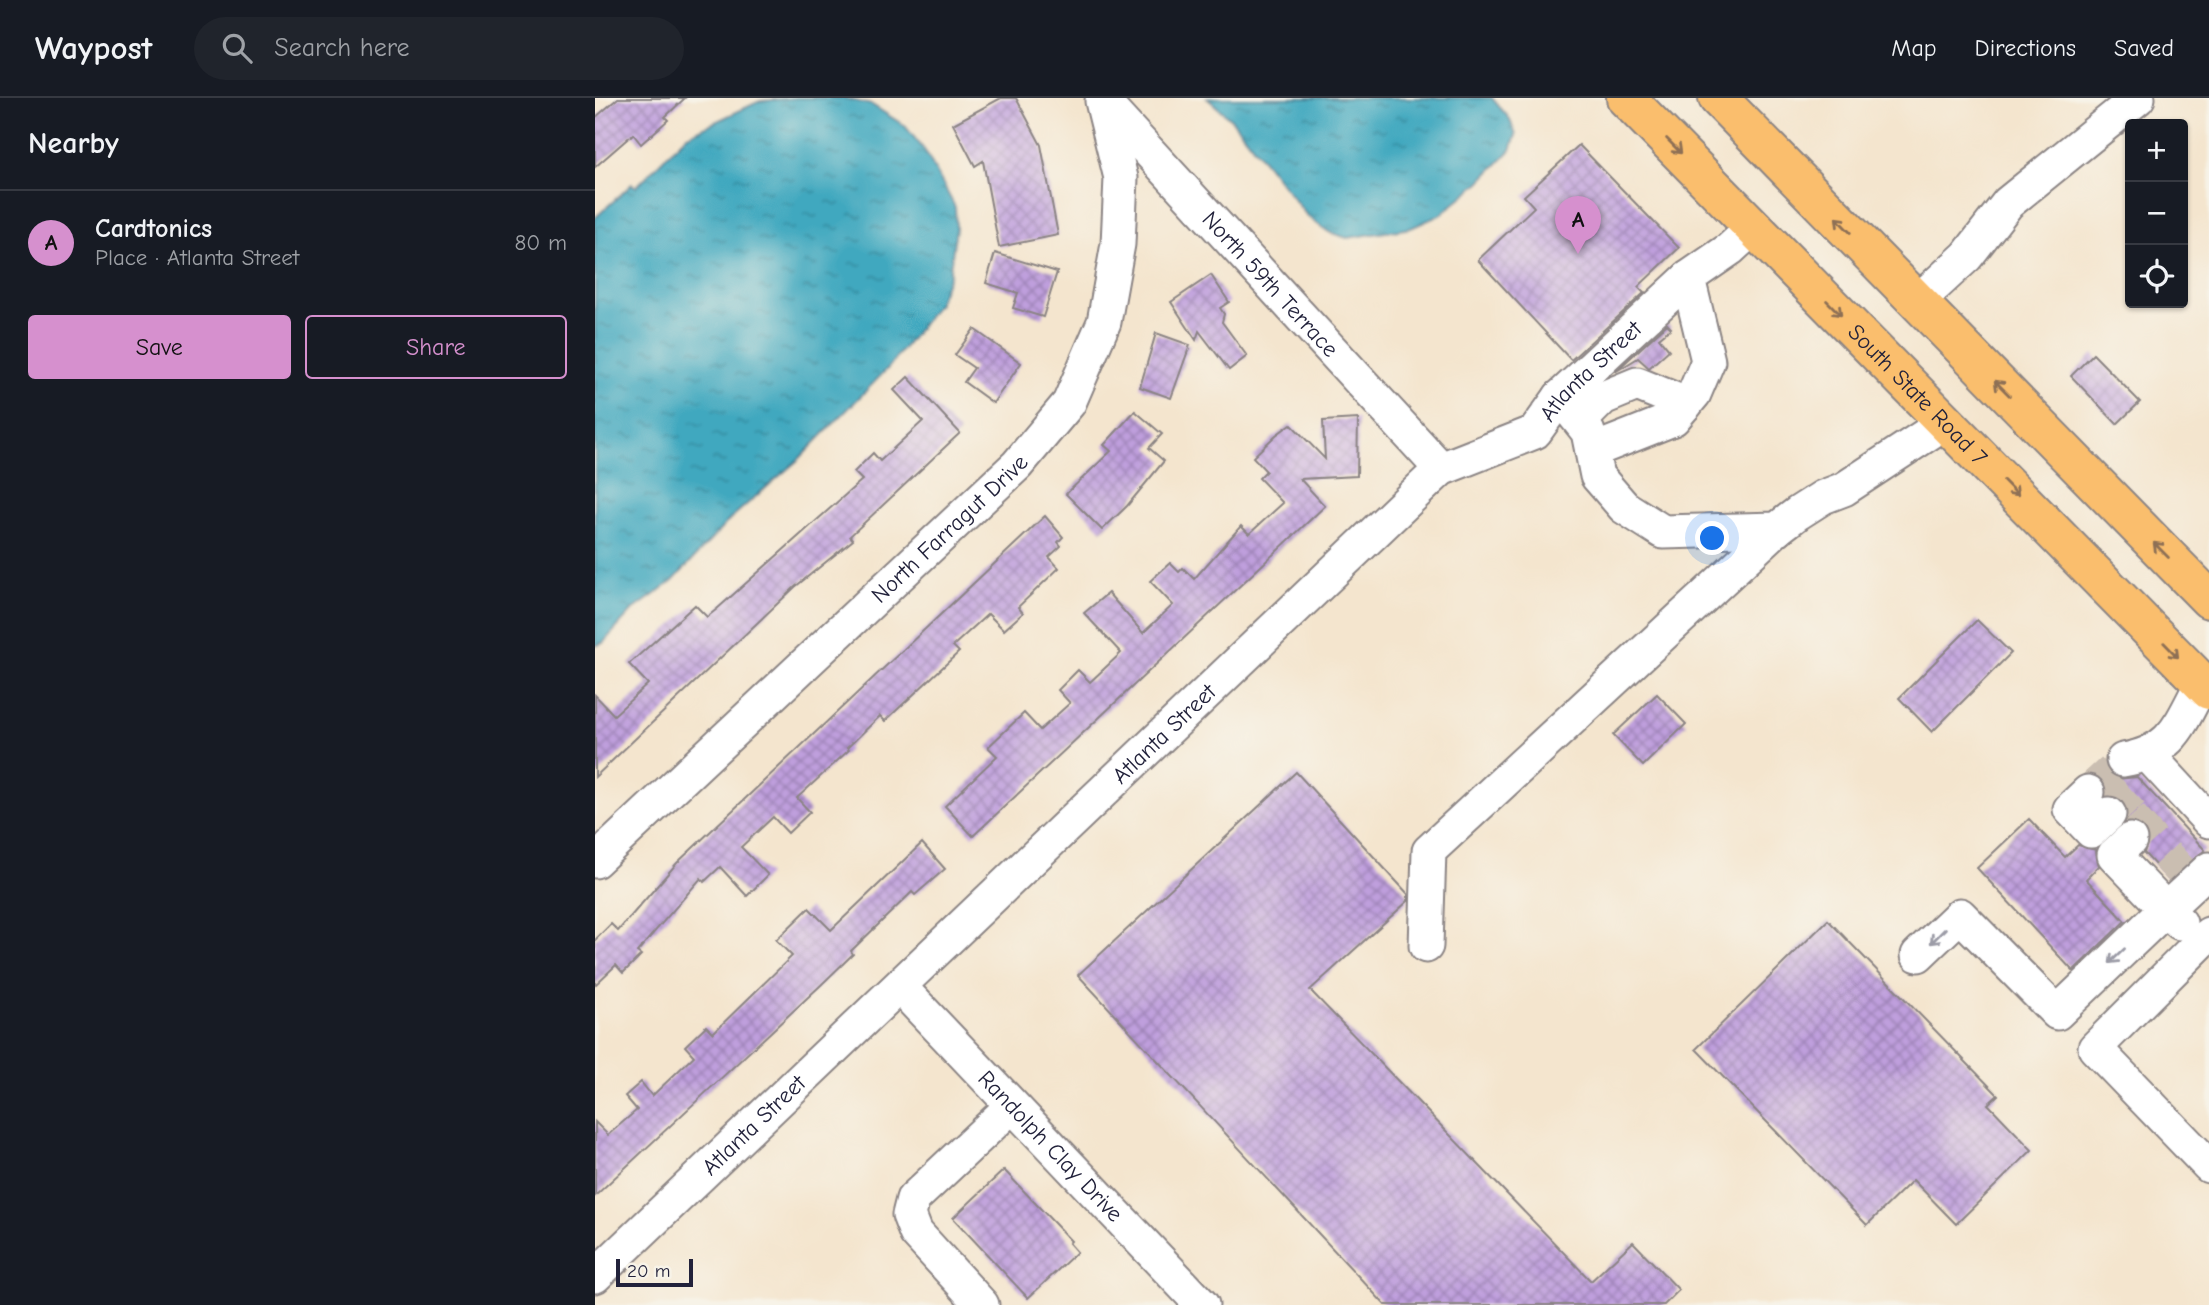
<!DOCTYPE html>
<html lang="en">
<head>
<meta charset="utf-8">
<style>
	:root { --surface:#171b24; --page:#20242c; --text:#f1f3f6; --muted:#9ea1a6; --line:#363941; --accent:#d690ce }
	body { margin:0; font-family:"Comic Neue",sans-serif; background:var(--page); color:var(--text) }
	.controls { position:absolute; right:21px; top:21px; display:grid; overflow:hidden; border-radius:7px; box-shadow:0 2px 5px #0004 }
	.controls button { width:63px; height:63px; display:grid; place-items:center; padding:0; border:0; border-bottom:2px solid var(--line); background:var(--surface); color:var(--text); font:35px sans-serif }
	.scale { position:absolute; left:21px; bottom:18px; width:77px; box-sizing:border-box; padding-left:7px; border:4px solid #22223b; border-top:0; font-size:19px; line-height:24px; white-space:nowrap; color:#22223b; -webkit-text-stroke:5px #f7f3e8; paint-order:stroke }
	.you { position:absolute; left:1118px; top:441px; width:24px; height:24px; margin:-18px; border:5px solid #fff; border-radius:50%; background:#1a73e8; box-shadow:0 0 0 10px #1a73e833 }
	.badge { display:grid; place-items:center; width:46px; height:46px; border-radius:50%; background:var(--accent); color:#111; font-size:23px; font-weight:700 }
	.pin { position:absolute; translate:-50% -58px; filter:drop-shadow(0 2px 4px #0008) }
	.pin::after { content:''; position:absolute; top:37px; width:24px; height:21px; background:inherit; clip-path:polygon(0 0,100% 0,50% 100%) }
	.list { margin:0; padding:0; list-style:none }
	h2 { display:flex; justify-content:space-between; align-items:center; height:91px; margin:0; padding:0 28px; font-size:30px }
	h2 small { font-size:23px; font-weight:400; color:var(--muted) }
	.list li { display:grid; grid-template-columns:46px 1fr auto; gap:21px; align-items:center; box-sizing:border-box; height:105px; padding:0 28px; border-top:2px solid var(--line) }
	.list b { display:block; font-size:26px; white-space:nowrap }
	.list p { margin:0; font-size:23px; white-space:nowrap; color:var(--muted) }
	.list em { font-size:23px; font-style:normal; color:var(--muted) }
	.actions { display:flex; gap:14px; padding:21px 28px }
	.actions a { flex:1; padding:16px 0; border:2px solid var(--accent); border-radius:7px; text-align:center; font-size:24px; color:var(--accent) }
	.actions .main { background:var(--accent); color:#111 }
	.icon { flex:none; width:38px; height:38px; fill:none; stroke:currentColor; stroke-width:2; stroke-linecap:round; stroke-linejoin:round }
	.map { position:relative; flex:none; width:1614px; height:1207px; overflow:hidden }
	header { display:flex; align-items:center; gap:42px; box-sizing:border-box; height:98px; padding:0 35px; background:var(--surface); border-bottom:2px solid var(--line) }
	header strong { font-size:33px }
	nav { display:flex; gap:38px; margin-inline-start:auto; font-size:24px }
	.search { width:490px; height:63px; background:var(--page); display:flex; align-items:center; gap:18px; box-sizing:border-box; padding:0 24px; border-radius:38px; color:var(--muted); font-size:26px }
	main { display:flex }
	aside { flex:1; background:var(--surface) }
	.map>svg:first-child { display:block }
	.water { fill:url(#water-ripples); stroke:#30657d; stroke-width:2 }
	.building { fill:url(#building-cross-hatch) }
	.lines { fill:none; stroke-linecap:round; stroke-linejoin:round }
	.minor-tunnel { stroke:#cabeb1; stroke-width:33; stroke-dasharray:33 17; stroke-linecap:butt }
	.minor-casing { stroke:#8b8484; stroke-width:37 }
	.major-casing { stroke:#8b8484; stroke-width:42 }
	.minor { stroke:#fff; stroke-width:33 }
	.major { stroke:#fabe6d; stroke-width:38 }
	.oneway { stroke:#8e7054 }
	.oneway2 { stroke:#9c9ca7 }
	.labels { text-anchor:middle; stroke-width:7; stroke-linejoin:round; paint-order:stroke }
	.street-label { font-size:23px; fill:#22223b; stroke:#f7f3e8 }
</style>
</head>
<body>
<header>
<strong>Waypost</strong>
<div class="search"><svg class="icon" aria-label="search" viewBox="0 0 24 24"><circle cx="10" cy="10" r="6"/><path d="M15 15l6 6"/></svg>Search here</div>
<nav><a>Map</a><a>Directions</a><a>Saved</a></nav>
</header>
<main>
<aside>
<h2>Nearby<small></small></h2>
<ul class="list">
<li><span class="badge">A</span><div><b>Cardtonics</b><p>Place · Atlanta Street</p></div><em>80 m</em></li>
</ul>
<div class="actions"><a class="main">Save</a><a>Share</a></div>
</aside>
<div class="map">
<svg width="1614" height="1207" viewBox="0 0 1614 1207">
	<defs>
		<pattern id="water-ripples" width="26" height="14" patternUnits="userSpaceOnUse" patternTransform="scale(1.75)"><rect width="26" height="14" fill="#3fa8bf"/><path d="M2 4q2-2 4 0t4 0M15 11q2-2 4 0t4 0" fill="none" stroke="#34889c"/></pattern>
		<pattern id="building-cross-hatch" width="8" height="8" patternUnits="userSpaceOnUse" patternTransform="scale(1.75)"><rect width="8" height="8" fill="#bf9fdd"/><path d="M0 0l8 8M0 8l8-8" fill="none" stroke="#9b81b4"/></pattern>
	</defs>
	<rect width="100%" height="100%" fill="#f7f3e8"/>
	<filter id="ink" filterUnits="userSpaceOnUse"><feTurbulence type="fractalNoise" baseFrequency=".0143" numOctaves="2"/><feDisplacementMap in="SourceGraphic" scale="14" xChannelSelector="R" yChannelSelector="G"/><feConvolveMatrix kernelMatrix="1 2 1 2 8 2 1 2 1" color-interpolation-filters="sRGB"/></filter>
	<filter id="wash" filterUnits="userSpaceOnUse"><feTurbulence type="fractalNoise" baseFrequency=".00686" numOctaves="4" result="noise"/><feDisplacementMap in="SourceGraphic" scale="28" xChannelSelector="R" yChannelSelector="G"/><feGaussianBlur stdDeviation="1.57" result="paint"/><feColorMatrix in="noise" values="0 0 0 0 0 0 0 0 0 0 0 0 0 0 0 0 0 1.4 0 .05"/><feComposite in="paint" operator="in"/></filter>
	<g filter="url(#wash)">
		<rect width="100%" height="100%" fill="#f4e5ce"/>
		<!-- water -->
		<g class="water">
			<path d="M201,0H248L277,7L310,28L330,53L360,109L361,130L354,178L342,207L293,270L204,361L136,420L78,483L38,512L8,545L0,548V120L37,86L41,89L92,37L165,3Z"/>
			<path d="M612,0H897L914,20L921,37L916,52L885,84L845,117L816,130L752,140L734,134L713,119L637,22Z"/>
		</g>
		<g id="blocks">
			<!-- building -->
			<g class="building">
				<path d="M23,0H90L70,19L73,22L46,46L38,36L0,69V20Z"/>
				<path d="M406,0H421L446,47L463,137L404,149L388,63L380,68L358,26Z"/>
				<path d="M984,47L1084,150L1043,189L1049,195L976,262L883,162L939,109L929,98Z"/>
				<path d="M400,155L462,174L448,219L418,210L423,195L391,185Z"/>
				<path d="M616,177L634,204L625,210L629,216L627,224L652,258L634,272L604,233L601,242L576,204Z"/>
				<path d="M1072,226L1076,230L1064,240L1074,252L1054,270L1043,260L1020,274Z"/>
				<path d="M379,231L426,265L398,305L369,284L379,270L360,257Z"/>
				<path d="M561,235L595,247L576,300L545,289Z"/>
				<path d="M1498,256L1545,304L1522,326L1476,278Z"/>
				<path d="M313,279L365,335L255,438L258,442L200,489L0,679V597L19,617L53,586L34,566L100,507L112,519L122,511L267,382L259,374L278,355L285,363L328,323L299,292Z"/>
				<path d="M540,313L567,336L554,350L569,363L532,408L507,432L471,396L516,353L509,347Z"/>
				<path d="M763,321L762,378L705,381L730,408L378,738L350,708L402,658L393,649L429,615L445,632L475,605L463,592L483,572L495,584L526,555L489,515L513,495L548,535L578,507L555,483L575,465L584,474L588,470L599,481L646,428L654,436L688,405L664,380L671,373L658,359L681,337L696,326L730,361L728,323Z"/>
				<path d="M450,418L468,439L463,444L466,448L454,459L464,470L423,509L428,515L409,532L393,516L358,548L364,554L290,623L285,618L252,650L254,652L202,700L215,714L193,735L178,719L146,749L173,777L152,798L125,769L109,784L106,780L42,854L46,857L28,875L21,867L0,887V842L16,826L23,833L82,765Z"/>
				<path d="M1382,522L1416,555L1337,634L1304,600Z"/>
				<path d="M1062,596L1091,626L1048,668L1018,637Z"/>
				<path d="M1511,670L1523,681L1542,679L1610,752L1574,782L1549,755L1554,738L1549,729L1541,724L1532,723L1533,712L1528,703L1512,697L1511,689L1502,678Z"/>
				<path d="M701,674L813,796V803L715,892L996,1183L1038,1144L1084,1192L1069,1207H790L483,877Z"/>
				<path d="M1434,721L1470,759L1483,747L1501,752L1504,768L1491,781L1530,823L1478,873L1382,770Z"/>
				<path d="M327,745L350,771L320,797L317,794L256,853L258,856L226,887L0,1098V1024L13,1037L42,1012L30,998L46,984L57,998L99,958L90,948L111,928L118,935L197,858L181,842L214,810L236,832Z"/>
				<path d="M1233,822L1403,997L1393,1006L1437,1052L1361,1126L1318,1082L1272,1127L1101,951Z"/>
				<path d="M409,1072L476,1143L474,1145L482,1154L433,1200L358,1120Z"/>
			</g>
		</g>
	</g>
	<g filter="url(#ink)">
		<use href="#blocks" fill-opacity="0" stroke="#8b8484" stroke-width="2"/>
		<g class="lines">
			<!-- minor-tunnel -->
			<g class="minor-tunnel">
				<path d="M1493,694L1528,662"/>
				<path d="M1514,716L1547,685"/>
				<path d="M1535,742L1569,711"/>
				<path d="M1570,780L1605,747"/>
			</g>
			<!-- minor casing -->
			<g class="minor-casing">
				<g id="minor">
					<path id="s1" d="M511,7L846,371"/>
					<path d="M1322,204L1372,158L1413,105L1543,0"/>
					<path d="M965,299L993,334L1002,378L1029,409L1068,434L1182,431L1203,415L1228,399L1249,391L1351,324"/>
					<path d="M985,323L1008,300L1042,286L1091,306"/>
					<path d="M997,353L1078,321L1099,296L1113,263L1093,180"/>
					<path d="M1554,658L1614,723"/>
					<path d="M1528,662C1578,654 1585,626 1607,585"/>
					<path d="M1493,694L1475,711L1496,733L1514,716"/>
					<path id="s2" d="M0,763L422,367L474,305L509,224L523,146L526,80L507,3"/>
					<path d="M1585,825L1571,811L1614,771"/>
					<path d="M1614,836L1500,950L1614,1068"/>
					<path d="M831,848L834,753L1182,431"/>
					<path d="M1323,857L1365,817L1462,915L1571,811L1519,757L1535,742"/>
					<path id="s3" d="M305,889L607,1207"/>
					<path id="s4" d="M0,1178L846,371L940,334L965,299L1093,180L1135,151L1159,129"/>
					<path d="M387,1207L321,1135L314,1117L318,1101L417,1008"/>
				</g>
			</g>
			<!-- major casing -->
			<g class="major-casing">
				<g id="major">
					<path id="s5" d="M1031,0L1614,592"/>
					<path d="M1123,0L1614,501"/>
				</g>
			</g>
			<!-- minor -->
			<use href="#minor" class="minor"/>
			<!-- major -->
			<use href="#major" class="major"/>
		</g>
		<!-- one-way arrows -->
		<defs><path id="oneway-shaft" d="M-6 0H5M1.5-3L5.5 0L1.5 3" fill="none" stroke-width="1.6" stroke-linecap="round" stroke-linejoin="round" transform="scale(1.75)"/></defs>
		<g class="oneway">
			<use href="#oneway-shaft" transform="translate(1079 48) rotate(45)"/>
			<use href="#oneway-shaft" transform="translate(1248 127) rotate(-134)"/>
			<use href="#oneway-shaft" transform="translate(1239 210) rotate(45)"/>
			<use href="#oneway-shaft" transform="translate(1407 290) rotate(-135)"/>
			<use href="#oneway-shaft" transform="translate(1416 390) rotate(45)"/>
			<use href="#oneway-shaft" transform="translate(1566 452) rotate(-135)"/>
			<use href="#oneway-shaft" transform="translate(1576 552) rotate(46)"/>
		</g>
		<g class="oneway2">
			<use href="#oneway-shaft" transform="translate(1343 838) rotate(135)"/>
			<use href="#oneway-shaft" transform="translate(1522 858) rotate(136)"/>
		</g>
	</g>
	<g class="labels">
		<!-- street labels -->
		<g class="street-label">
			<text dy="8" stroke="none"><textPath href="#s1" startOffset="243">North 59th Terrace</textPath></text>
			<text dy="8" stroke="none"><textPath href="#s4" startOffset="1353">Atlanta Street</textPath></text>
			<text dy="8" stroke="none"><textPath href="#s5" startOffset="416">South State Road 7</textPath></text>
			<text dy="8" stroke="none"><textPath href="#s2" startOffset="486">North Farragut Drive</textPath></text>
			<text dy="8" stroke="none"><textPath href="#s4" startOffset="786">Atlanta Street</textPath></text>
			<text dy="8" stroke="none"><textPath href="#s4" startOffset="219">Atlanta Street</textPath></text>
			<text dy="8" stroke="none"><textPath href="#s3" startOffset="219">Randolph Clay Drive</textPath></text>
		</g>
	</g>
</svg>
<div class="controls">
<button>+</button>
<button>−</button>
<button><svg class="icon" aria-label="locate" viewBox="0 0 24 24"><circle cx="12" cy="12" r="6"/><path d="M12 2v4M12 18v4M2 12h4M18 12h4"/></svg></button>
</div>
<div class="scale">20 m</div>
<div class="you"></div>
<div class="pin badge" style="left:983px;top:156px">A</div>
</div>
</main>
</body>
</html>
